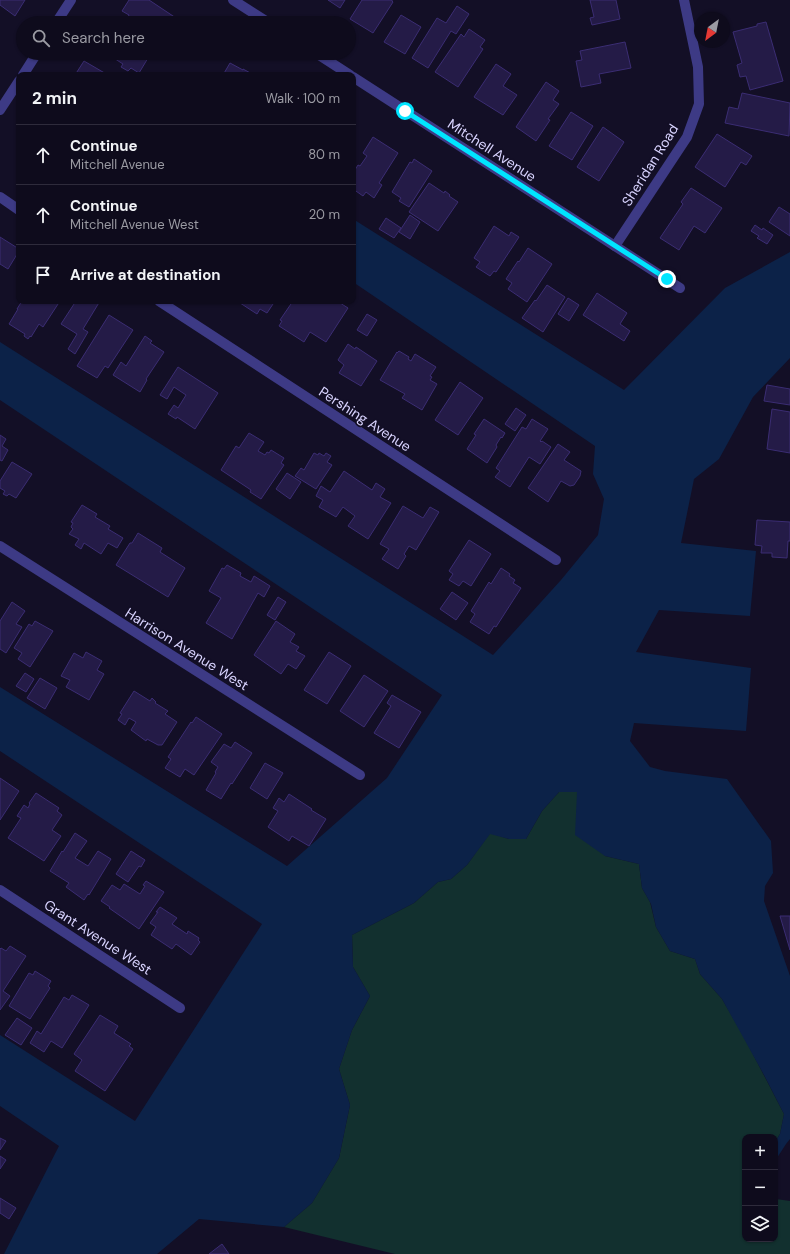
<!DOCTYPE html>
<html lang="en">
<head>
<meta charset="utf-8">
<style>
	:root { --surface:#0e0b1c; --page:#171425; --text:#f1f3f6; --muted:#9b9ba3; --line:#2e2b3b }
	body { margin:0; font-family:"DM Sans",sans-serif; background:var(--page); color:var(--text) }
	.controls { position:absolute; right:12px; bottom:12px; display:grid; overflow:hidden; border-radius:8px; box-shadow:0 1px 3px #0004 }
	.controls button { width:36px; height:36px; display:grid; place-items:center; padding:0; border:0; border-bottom:1px solid var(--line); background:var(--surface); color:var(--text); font:20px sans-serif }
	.compass { position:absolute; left:694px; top:12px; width:36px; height:36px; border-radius:50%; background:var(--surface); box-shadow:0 1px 3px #0004; rotate:212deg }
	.stop { position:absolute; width:12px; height:12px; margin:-9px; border:3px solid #00e5ff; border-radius:50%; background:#fff }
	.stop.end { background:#00e5ff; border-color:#fff; box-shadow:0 1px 4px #0008 }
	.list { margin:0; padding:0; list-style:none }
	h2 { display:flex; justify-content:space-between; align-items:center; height:52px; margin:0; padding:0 16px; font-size:17px }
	h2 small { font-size:13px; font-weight:400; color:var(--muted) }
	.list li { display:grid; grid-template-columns:26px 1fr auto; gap:12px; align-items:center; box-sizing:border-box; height:60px; padding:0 16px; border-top:1px solid var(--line) }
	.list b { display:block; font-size:15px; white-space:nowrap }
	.list p { margin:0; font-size:13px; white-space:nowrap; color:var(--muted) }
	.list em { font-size:13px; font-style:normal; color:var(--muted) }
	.icon { flex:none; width:22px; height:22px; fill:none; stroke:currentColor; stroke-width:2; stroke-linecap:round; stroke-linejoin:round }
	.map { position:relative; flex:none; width:790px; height:1254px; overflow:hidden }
	.search { position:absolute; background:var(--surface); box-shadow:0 1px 3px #0004; left:16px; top:16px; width:340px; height:44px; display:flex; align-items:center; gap:10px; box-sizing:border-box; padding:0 14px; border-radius:22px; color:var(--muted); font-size:15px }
	.panel { position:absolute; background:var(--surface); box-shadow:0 1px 3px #0004; left:16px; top:72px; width:340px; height:232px; border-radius:8px }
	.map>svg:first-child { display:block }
	.green { fill:#12302f }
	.water { fill:#0c2248 }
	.building { fill:#241b47; stroke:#3b2d73 }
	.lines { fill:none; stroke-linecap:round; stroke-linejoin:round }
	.street { stroke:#3d3a85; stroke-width:10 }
	.route { stroke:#00e5ff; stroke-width:5 }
	.labels { text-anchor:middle; stroke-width:3.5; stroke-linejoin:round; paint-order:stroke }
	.street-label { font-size:14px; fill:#d9d4ff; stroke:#130f26 }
</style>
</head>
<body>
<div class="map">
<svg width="790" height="1254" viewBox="0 0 790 1254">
	<rect width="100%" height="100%" fill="#130f26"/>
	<!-- green -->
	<path class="green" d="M559,792H577L605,856L639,864L642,888L650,902L656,927L670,951L695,959L700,974L722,999L743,1035L784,1114L780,1134L775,1142V1137H745V1239H775V1196L776,1199L790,1201V1254H395L284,1227L312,1203L339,1158L350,1105L339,1069L352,1030L370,996L353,967L352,935L414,903L438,882L451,879L467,865L490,833L509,839H526L542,811Z"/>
	<!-- water -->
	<path class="water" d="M353,219L624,390L725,288L790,252V358L753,397L719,459L694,479L681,543L756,551L750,616L659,610L636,652L751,668L746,731L634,723L630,741L650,767L665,771L727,779L771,841L773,873L765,886L764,901L790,976V1139L786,1144L775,1161V1142L780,1134L784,1114L764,1075L722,999L700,974L695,959L670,951L656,927L651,904L642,888L639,864L605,856L575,835L577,792H559L542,811L526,839H509L490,834L467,865L451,879L438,882L414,903L352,935L353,967L370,996L352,1030L339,1069L350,1105L339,1158L312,1203L284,1227L199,1219L157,1254H4L59,1146L0,1106V1035L135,1121L262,924L0,751V687L287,866L387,778L442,695L0,400V342L493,655L561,580L598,535L604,499L593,474L595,446L353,282Z"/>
	<!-- building -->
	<g class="building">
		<path d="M0,0H25L15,16L0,5Z"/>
		<path d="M129,0H149L176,18L173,23H140L139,22L129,23L126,21L129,15L122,11Z"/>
		<path d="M328,0H345L340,8Z"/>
		<path d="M362,0H392V1L393,2L373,33L350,19Z"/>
		<path d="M590,0H616L620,19L592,25L590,18L594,17Z"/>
		<path d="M457,6L469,14L456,34L451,31L428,68L412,58L437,18L446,23Z"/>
		<path d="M401,15L421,27L405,54L384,42Z"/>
		<path d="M766,22L783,81L750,90L746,76L740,77L737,65L742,63L733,32L757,26V24Z"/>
		<path d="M469,29L485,40L480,47L483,49L458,87L435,72L461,34L464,37Z"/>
		<path d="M625,42L631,68L599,74L601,83L581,87L576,61L582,60L580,51Z"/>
		<path d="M106,53H151L139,73L131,68L128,71L121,67L123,64Z"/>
		<path d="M84,61L108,75H75Z"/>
		<path d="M230,63L243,70V69L254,75H223Z"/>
		<path d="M496,64L511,74L503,86L517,95L503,115L474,97Z"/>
		<path d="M546,82L559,91L553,100L559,104L548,119L550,120L536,141L516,127Z"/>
		<path d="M742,93L790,103L789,136L725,123L729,107L738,109Z"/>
		<path d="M571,112L593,126L572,160L549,146Z"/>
		<path d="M603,127L624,142L599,181L577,167Z"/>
		<path d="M717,134L752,156L746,165L741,162L725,187L695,167Z"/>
		<path d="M373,137L398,153L379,183L382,185L374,198L366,192L363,196L353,189V173L358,165L360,166L367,156L363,153Z"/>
		<path d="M414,159L432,171L409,207L399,201L401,198L392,192L410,162L412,163Z"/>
		<path d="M429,183L444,193L445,191L450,195L449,196L458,202L438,231L409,212Z"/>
		<path d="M691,188L722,208L705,233L694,226L679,250L660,238L683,204L681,202Z"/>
		<path d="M779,207L790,214V236L769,222Z"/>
		<path d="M410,215L420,222L410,239L399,232Z"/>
		<path d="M386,218L401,228L394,238L379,229Z"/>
		<path d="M755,225L762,230L763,228L773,235L767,244L757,238L759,236L751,231Z"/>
		<path d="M494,226L509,236L511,232L519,237L496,272L494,271L490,276L476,267L480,262L474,258Z"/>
		<path d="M0,237L19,249V251L8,269L0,264Z"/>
		<path d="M528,248L552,264L527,302L508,289L512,283L506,279L518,261L519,262Z"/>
		<path d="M547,285L565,297L543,332L522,318L535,300L536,301Z"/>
		<path d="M597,293L627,313L620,324L630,331L624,341L583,315Z"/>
		<path d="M568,298L579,305L569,321L558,314Z"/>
		<path d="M22,301H60L43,327L39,324L31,337L30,336L28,339L24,336L25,334L9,324L18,309H17Z"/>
		<path d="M76,301H100L83,329L88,332L75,354L68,349L77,334L61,324Z"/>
		<path d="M237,301H275L267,313L260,309L257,314Z"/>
		<path d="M293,301H337L348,308L326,342L310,332L304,342L279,326L282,321L280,320Z"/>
		<path d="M367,314L377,320L367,336L357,330Z"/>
		<path d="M109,315L133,330L108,368L105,366L97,378L77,366Z"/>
		<path d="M145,336L152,341L150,343L164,352L146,379L147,380L140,392L113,375L121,362L126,366Z"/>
		<path d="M348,344L355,349L356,347L377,361L361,386L339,373L344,365L338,360Z"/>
		<path d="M399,351L409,357L408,359L411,361L415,354L436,367L430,376L432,377L430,380L437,384L422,410L402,398L405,394L380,380L397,352V353Z"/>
		<path d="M178,367L218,393L195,429L177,417L176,419L168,414L174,405L178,408L186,395L174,387L167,399L160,395Z"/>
		<path d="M460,382L483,398L458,435L435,420Z"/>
		<path d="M767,385L790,389V405L764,401Z"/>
		<path d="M516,408L526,415L515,431L505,424Z"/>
		<path d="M772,409L790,412V453L767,449Z"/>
		<path d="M484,419L505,433L502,438L501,437L496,445L497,447L487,463L467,449L476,435L474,434Z"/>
		<path d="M532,419L548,429L540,441L541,442L542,441L551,447L540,464L529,457L510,487L495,477L500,471L496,468L522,427L526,429Z"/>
		<path d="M249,433L264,442L258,451L265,455L267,452L269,453L271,450L284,458L281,463L284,465L261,499L250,492L251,490L221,470L236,446L239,448Z"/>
		<path d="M0,435L6,439L2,446L8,450L2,461L0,460Z"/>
		<path d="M558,444L570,452L564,460L581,471L580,476L574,485L570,486L561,481L548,502L528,488Z"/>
		<path d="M314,453L318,455L319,453L324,456L326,453L331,456L327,462L332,465L316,489L295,476L301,468L304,470Z"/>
		<path d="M12,462L32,474L16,498L9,494L7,496L3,494L5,491L0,488V481Z"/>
		<path d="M344,471L372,490L376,483L385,489L380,497L391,503L368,539L348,526L355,516L343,507L336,517L319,507L323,500L316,496L321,486L330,492Z"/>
		<path d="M287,473L301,482L290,499L276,489Z"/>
		<path d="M82,505L97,514L95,517L110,526L108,529L123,538L117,548L108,543L101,554L84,543L81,549L75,545L79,539L69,534L73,529L71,527L73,523L71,522Z"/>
		<path d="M403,506L423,518L430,507L439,512L416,550L409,546L404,554L406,556L398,569L382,559L389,549L380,544Z"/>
		<path d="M757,520L790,522V541H788L787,558L772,557V553H761L762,546L755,545Z"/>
		<path d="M138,533L162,548L160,552L185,568L168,597L116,565L130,543H132Z"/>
		<path d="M469,540L491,554L471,586L463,581L459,586L449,580L453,574L449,571Z"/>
		<path d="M227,565L241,573L240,576L251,582L254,576L270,586L264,597L258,593L232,639L206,623L221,598L209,591L222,568L224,569Z"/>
		<path d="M501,568L510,574L509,576L515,580L513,583L521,588L496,627L494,626L489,634L470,622L475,614L471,611L489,582L491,584Z"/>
		<path d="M452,592L468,603L456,620L440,609Z"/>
		<path d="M278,597L286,602L275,620L267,615Z"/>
		<path d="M12,602L25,611L16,624L22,627L6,653L0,649V621Z"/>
		<path d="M35,621L53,631L30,667L18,659L22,653L14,648L29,624L32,626Z"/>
		<path d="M276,621L295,634L290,642L299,647L296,651L305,656L296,669L288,664L281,674L254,655Z"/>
		<path d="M86,652L102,661L97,670L104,674L89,700L66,687L70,680L61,676L74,653L83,658Z"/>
		<path d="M329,652L351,666L327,704L304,690Z"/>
		<path d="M25,673L34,679L26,692L16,686Z"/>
		<path d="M364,675L388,691L364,727L340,711Z"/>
		<path d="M40,678L57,688L45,709L27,698Z"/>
		<path d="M134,691L150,701L152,698L156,702L155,703L168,711L165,714L177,722L162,745H158L147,739L146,741L131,730L136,722L129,718L125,725L118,720L122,714L120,713Z"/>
		<path d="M392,695L421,712L399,748L374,733L391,706L387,703Z"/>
		<path d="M196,717L222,734L194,775L185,769L180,777L165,768L171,759L168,757L191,722L192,723Z"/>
		<path d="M235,742L252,753L232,784L231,783L221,799L206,790L216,773L215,772L218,767L211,762L224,744L231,748Z"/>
		<path d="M265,763L283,773L267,799L250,788Z"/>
		<path d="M0,778L19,791L0,820Z"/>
		<path d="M36,793L59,808L57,811L62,815L52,830L61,836L44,861L8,838L21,818L17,816L24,805L28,808L30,804L29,803Z"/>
		<path d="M289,794L312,809L311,810L326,819L309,846L292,836L289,841L268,827L278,811L273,808L279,798L284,802Z"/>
		<path d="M75,833L87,841L75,858L88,866L98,851L111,859L89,895L88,894L84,900L66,887L69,883L50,871L62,851L63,852Z"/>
		<path d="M131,851L145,860L141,867L139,866L128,882L116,874Z"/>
		<path d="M146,881L164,892L139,929L109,908L110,907L101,901L112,885L120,890L124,884L140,894L145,886L143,885Z"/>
		<path d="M160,907L177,918L172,924L187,934L188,931L199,938L198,940L200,942L191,955L176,944L172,949L151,935L156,927L150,923L158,912H156Z"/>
		<path d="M780,916H790V950Z"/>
		<path d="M10,946L26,956L3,991L10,996L0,1010V949L1,948L6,951Z"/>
		<path d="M35,971L51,981L48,986L50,988L30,1019L9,1006L29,973L33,975Z"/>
		<path d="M72,995L89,1005L62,1048L51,1041L44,1052L30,1043L37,1031L41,1034L64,997L69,1000Z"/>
		<path d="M100,1015L118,1026L114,1033L131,1044L129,1046L133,1049L105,1091L75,1071L82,1060L74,1054Z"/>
		<path d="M17,1018L32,1028L21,1045L5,1035Z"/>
		<path d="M0,1138L6,1141L0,1150Z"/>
		<path d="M0,1156L6,1160L0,1169Z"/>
		<path d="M0,1198L16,1208L9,1219L0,1213Z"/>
		<path d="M222,1244L229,1254H209Z"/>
	</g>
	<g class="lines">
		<!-- street -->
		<g class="street">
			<path d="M233,0L269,23"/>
			<path d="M56,23L71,0"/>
			<path d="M316,53L350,75"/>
			<path d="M23,75L37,53"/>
			<path d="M353,77L680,288"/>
			<path d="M0,110L19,81"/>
			<path d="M0,197L19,210"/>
			<path d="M615,246L687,137L699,104L698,67L684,0"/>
			<path d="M159,301L556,560"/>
			<path d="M0,546L360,775"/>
			<path d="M0,890L180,1008"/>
		</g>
	</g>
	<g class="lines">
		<!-- route -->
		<path class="route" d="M405,111L667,279"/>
	</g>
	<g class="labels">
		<!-- street labels -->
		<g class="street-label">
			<text transform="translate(492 150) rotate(33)" y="5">Mitchell Avenue</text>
			<text transform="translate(650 165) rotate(-58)" y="5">Sheridan Road</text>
			<text transform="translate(365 419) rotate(33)" y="5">Pershing Avenue</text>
			<text transform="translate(187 649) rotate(32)" y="5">Harrison Avenue West</text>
			<text transform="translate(98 937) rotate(33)" y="5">Grant Avenue West</text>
		</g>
	</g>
</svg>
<div class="controls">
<button>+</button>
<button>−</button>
<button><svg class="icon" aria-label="layers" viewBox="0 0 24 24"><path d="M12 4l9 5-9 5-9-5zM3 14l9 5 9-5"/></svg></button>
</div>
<svg class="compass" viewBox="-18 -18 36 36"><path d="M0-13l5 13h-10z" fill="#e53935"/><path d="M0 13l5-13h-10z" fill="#9b9ba3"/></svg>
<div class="stop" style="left:405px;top:111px"></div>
<div class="stop end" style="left:667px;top:279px"></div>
<div class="search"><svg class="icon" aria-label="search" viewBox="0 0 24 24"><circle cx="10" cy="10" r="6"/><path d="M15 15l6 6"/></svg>Search here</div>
<section class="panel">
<h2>2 min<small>Walk · 100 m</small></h2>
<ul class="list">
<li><svg class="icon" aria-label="ahead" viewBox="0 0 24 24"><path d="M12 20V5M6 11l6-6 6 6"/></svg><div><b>Continue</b><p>Mitchell Avenue</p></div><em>80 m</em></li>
<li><svg class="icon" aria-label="ahead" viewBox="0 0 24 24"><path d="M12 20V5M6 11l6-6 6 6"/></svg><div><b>Continue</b><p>Mitchell Avenue West</p></div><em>20 m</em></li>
<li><svg class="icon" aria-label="arrive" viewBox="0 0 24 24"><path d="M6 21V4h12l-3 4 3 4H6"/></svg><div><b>Arrive at destination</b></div></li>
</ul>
</section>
</div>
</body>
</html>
